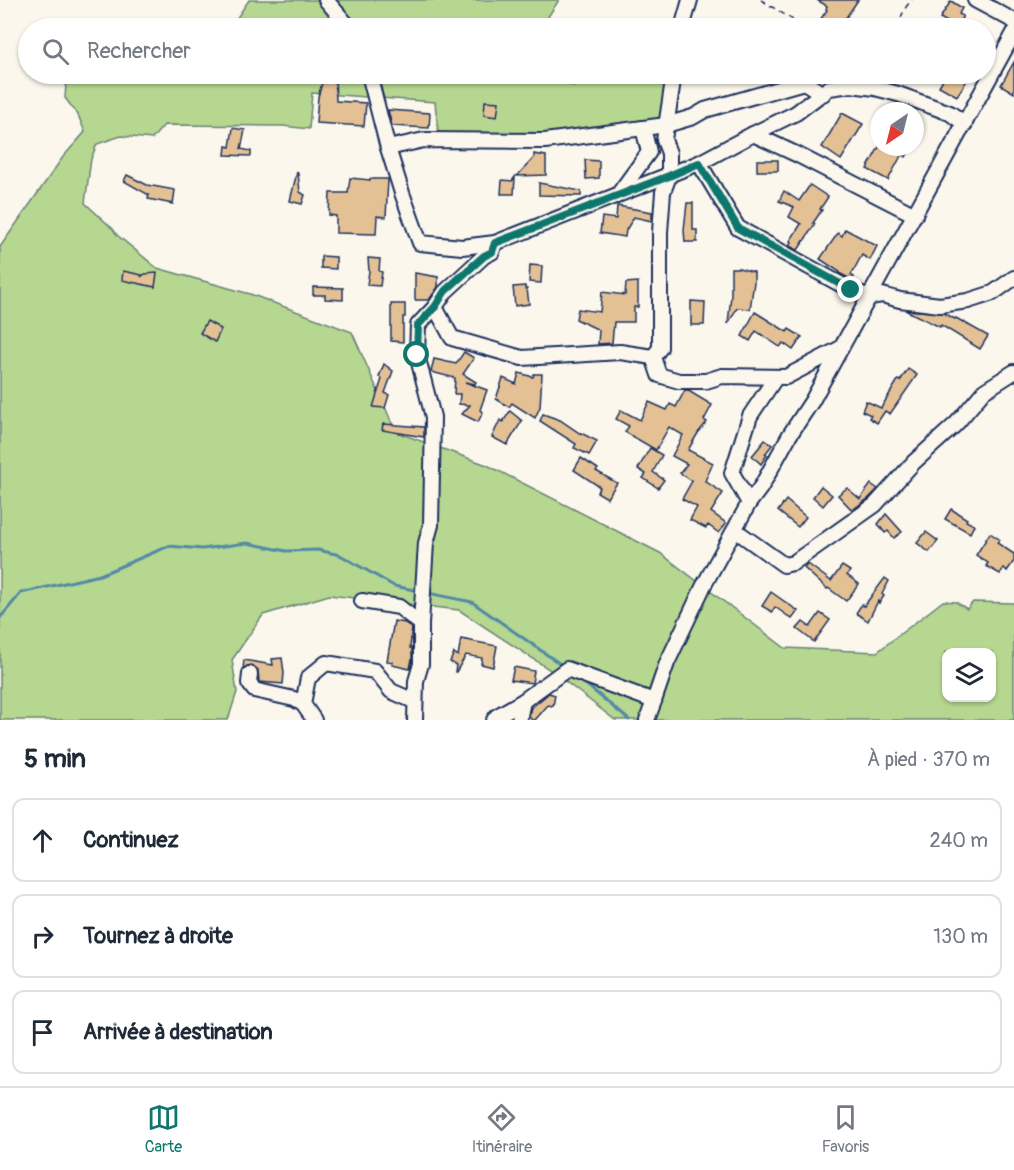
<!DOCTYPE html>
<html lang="fr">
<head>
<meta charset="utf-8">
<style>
	:root { --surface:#fff; --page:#f6f6f7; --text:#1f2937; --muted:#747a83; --line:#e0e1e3; --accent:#0f766e }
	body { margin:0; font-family:Pangolin,sans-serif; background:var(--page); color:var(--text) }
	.controls { position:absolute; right:18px; bottom:18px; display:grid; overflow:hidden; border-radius:12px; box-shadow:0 2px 4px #0004 }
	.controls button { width:54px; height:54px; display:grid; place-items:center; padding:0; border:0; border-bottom:2px solid var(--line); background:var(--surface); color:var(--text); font:30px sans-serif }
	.compass { position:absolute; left:870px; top:102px; width:54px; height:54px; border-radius:50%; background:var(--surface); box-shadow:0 2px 4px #0004; rotate:215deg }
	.stop { position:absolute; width:18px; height:18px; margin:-14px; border:4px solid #0f766e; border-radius:50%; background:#fff }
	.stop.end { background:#0f766e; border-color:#fff; box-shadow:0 2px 6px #0008 }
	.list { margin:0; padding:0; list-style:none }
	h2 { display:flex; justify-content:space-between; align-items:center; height:78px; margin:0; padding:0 24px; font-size:26px }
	h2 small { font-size:20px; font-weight:400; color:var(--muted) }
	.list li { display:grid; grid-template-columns:39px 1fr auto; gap:18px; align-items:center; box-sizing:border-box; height:84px; margin:0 12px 12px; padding:0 12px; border:2px solid var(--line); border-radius:12px }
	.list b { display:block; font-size:22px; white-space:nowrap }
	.list em { font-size:20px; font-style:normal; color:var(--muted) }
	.icon { flex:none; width:33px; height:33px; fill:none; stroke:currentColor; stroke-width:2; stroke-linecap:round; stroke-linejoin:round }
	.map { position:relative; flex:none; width:1014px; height:720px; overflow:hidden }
	.search { position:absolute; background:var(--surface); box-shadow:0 2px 4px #0004; left:18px; right:18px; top:18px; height:66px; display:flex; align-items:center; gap:15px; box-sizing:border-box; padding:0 21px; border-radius:33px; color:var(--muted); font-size:22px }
	.sheet { height:366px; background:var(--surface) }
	nav { display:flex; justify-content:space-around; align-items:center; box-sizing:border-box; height:84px; border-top:2px solid var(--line); background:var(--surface); font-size:16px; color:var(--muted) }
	nav a { display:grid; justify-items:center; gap:3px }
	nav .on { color:var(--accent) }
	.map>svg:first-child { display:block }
	.green { fill:#b6d790; stroke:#688377; stroke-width:1.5; fill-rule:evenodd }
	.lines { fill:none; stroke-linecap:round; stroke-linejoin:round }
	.stream { stroke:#538aa6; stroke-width:3 }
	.building { fill:#e4c195; stroke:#1b2f5e; stroke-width:1.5 }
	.minor-casing { stroke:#1b2f5e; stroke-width:18 }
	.path { stroke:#1b2f5e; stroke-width:1.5; stroke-dasharray:6 4.5; stroke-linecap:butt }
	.minor { stroke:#fbf7ec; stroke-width:14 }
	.route { stroke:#0f766e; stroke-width:8 }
</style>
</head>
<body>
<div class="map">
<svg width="1014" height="720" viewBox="0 0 1014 720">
	<rect width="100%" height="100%" fill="#fbf7ec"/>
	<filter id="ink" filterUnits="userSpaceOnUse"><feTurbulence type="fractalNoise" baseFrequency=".0167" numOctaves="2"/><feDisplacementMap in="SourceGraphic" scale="12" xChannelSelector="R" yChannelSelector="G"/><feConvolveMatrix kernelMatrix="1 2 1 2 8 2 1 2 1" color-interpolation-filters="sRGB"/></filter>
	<g filter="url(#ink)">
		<!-- green -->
		<g class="green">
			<path d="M249,0H559L542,26V28H230Z"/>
			<path d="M76,74H548L549,76L573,86L587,74H674L666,125L545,141L439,140L435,102L312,93L309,129L283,126L164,125L152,139L121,136L97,144L91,159L85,203L113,229L117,235L157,268L250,294L352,332L396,432L487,465L660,553L785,648L877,652L943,601L956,602L967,609L973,602L1014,603V720H615L552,671L459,610L329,595L263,615L232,660L237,692L228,720H0V247L63,157L85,132L78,115L65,98L66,83ZM946,652H992V698H946Z"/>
		</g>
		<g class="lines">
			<!-- stream -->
			<g class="stream">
				<path d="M428,593L472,602L563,666"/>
				<path d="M0,618L21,593L100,575L169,546L202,549L247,543L286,551L318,550L340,555L394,586L419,591"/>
				<path d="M582,681L629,720"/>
			</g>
		</g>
		<!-- building -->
		<g class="building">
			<path d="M817,0H858L839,28H828L820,24V20L827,10L826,9L827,6Z"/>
			<path d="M951,1L962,8L959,14L963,16L956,27L940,18Z"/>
			<path d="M1014,62V93L1001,85Z"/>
			<path d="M946,74H950L956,77L959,74H971L957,96L939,86Z"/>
			<path d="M324,76L335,77L336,101L366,103L364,126L316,123L318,97Z"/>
			<path d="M485,101L499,102L497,117L484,115Z"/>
			<path d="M388,110L430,113L429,128L392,126Z"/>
			<path d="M842,113L863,124L841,160L822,147Z"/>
			<path d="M233,128L245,130L241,149L251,151V156L225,155L226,146L230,147Z"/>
			<path d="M879,147H906L910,150L906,157L902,154L888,180L867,169Z"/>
			<path d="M534,154L546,156V175L517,176L534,158Z"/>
			<path d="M585,160L599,161V178L586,179Z"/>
			<rect x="757" y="160" width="21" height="11"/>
			<path d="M297,172L298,173L300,192L305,195L302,204L290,201Z"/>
			<path d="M127,175L147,185L175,190L173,204L148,199L149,195L124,181Z"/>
			<path d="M515,177L514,194H501L502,180L512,181Z"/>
			<path d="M350,178L370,180V179H388L386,217L377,216L376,234L336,233V216L329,215L330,193H348Z"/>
			<path d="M539,183L581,191V196L539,195Z"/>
			<path d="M810,185L828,197L820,209L822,210L813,223L815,224L798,250L789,246L792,242L790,241L801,224L789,217L794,207L779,201L784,191L799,201Z"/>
			<path d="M687,203H693V230H697V242H685L684,230Z"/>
			<path d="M617,206L652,212V221L634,217L626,230L625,237L600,233L602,217L616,219Z"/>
			<path d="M845,229L877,246L870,260L862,255L851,275L854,277L852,280L839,273L840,272L820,259L838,233L842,236Z"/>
			<path d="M321,256L336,257V269L321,268Z"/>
			<path d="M368,258L380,259L379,271L382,272L380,286L367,285L369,271Z"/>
			<path d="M530,265L542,266L541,283L529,282Z"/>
			<path d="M731,268H739L754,272V282L750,309L737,308L728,324L731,295Z"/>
			<path d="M123,271L142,275L141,277L145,274L157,273L155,287L122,280Z"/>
			<path d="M415,273L438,277V287L429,300H415Z"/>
			<path d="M638,282V307H634V322H614L612,343L598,344L599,330L576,319L578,309L600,312L602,292L625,295L626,283Z"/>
			<path d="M525,286V289H527L529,304L515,306L513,287Z"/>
			<path d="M313,287L343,288V300L325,299V295H313Z"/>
			<path d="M691,301L705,302L704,325H691Z"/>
			<path d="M391,304H405V317H403V342L391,341Z"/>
			<path d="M905,310L944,313L955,319L956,318L988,336L980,349L941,325L940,327Z"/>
			<path d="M755,312L787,332L789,329L802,337L793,350L783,343L780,347L756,331L750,341L742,336Z"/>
			<path d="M207,321L221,329L215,342L200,333Z"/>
			<path d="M464,352L474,358L463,374L476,382L475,384L465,382L487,390L480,410L483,412L478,422L462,414L470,405L459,404L460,394H454L455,378L431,372L434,359L456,364Z"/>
			<path d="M384,364L393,371L385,393L389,395L385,408L373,407L382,379L379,377Z"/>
			<path d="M908,369L917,375L890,414L885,411L877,423L869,418L871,415L862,411L866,401L881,408L898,380L900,381Z"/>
			<path d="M519,373L533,377L534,374H542L540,407L535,418L512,403L509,407L496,399L503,378L516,384Z"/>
			<path d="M685,390H687L712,405L704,420L707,422L698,433L688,450L713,463L705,481L723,493L711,512L726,523L719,533L708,525L706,528L690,520L697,507L682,499L692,481L680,473L687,464L672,456L683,435L669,427L656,450L625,432L629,426L616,419L621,410L640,420L649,402L667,410L670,404L676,407Z"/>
			<path d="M510,411L522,421L507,445L492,437L500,420L503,422Z"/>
			<path d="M543,414L560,420L581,434V433L597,441L589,455L574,448L576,444L540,421Z"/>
			<path d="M383,424L424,427V437L382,430Z"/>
			<path d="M765,440L772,445L765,454L767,455L761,464L752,456Z"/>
			<path d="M650,448L662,455L653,472L664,480L658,488L643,478L646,474L638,469Z"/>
			<path d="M581,458L598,469L596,471L617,483L607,498L597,492L600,487L574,470Z"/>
			<path d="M871,484L878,489L869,498L852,510L838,495L847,488L860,499Z"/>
			<path d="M821,486L832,495L823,506L813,497Z"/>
			<path d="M786,500L806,517L798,527L778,511Z"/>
			<path d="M951,509L967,519L966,521L974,525L970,533L945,519Z"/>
			<path d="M886,514L902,532L894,538L888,531L885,533L878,524Z"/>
			<path d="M926,532L938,541L929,552L917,543Z"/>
			<path d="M990,533L999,539L997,543L1014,554V561L1007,571L1004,568L1000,574L986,566L988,563L976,555Z"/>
			<path d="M808,564L831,581L842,566L850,571L847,575L859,584L846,601L828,588L827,589L804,568Z"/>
			<path d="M885,578L889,581L882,594L884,596L879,603L878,601L868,621L856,613L862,604L864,606Z"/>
			<path d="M771,592L798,611L792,619L775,607L772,612L762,606Z"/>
			<path d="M820,613L830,620L814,642L797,629L803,622L810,627Z"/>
			<path d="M394,621L405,623L412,628L410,648H412V659L410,669L392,665L393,662L387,661Z"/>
			<path d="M461,639L497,646L493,667L481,664L482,658L466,655L456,672H455L456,665L450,662L454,653L458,656Z"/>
			<path d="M282,658L284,673L283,684L259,682L258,670L252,665L247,666L243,669L244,660L273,665L272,659Z"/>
			<path d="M514,667L534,671L532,683L511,680Z"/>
			<path d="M549,693L555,695L553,706L548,705L535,720H532L529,717L531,708Z"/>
		</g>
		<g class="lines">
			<!-- minor casing -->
			<g class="minor-casing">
				<g id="minor">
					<path d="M326,0L350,28"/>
					<path d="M975,0L1014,21"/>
					<path d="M682,28L690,0"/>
					<path d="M369,74L388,148L402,193L420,243L462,247L495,243L699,163L753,134L796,113L829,88L851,85L875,88L898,94L950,113L965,124"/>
					<path d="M753,134L798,155L915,215"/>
					<path d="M388,148L424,140L545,141L666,125L693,117L705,110L804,82L823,94"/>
					<path d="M699,163L738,228L851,290L870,297L882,295L900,300L940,305L968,301L993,293L1014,278"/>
					<path d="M617,196L649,152L643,128"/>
					<path d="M435,307L452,338L522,358L620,352L653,357"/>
					<path d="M653,357L660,348V232L663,192L669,176V153L664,140L674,74"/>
					<path d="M653,357L659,375L679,381H706L722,376L786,377L841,348"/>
					<path d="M749,503L732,473L750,416L776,377"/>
					<path d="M735,530L784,565L793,563L875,505L914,462L956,424L984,391L1014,372"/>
					<path d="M362,601L399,607L421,624V664L416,681L415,720"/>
					<path d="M421,624L426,543L431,525L433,417L417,355L418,325L435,307L445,292L484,256L492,252L495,243"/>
					<path d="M250,674L249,683L254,690L294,699L303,704"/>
					<path d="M314,720L303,704L308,678L326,663L375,671L391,691L414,701"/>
					<path d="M494,720L497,716L523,701L567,669L654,701L667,663L704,585L749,503L761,487L789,436L812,401L1014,33"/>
					<path d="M519,720L523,701"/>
					<path d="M647,720L654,701"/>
				</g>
			</g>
			<!-- path -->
			<g class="path">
				<path d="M761,0L806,28"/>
				<path d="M898,28C902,16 902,10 912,0"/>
			</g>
			<!-- minor -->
			<use href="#minor" class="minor"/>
		</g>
	</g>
	<g class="lines" filter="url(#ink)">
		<!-- route -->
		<path class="route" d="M417,355L418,325L435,307L445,291L484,256L492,252L495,243L669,176L699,163L738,228L851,290"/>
	</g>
</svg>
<div class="controls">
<button><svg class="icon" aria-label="layers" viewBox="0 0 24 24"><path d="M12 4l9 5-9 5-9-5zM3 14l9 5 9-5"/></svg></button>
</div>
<svg class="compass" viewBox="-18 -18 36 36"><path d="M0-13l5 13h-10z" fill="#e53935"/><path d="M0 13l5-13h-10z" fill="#747a83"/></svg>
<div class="stop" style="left:417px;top:355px"></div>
<div class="stop end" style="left:851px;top:290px"></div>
<div class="search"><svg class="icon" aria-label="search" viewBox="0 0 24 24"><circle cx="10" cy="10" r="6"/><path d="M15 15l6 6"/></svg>Rechercher</div>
</div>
<section class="sheet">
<h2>5 min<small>À pied · 370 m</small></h2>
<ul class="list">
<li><svg class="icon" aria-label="ahead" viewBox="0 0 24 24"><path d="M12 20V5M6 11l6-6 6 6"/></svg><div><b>Continuez</b></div><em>240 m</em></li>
<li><svg class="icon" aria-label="right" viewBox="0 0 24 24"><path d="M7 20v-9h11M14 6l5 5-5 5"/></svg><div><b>Tournez à droite</b></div><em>130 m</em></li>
<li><svg class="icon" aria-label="arrive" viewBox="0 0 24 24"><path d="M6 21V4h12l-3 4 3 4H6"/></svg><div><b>Arrivée à destination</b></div></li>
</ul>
</section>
<nav>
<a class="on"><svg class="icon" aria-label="map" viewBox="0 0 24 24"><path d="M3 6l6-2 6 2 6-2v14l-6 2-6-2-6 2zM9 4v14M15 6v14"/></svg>Carte</a>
<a><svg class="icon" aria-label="directions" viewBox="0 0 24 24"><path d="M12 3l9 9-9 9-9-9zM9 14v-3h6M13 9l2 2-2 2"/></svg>Itinéraire</a>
<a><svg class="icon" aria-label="saved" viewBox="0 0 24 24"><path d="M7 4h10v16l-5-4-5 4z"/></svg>Favoris</a>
</nav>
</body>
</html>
